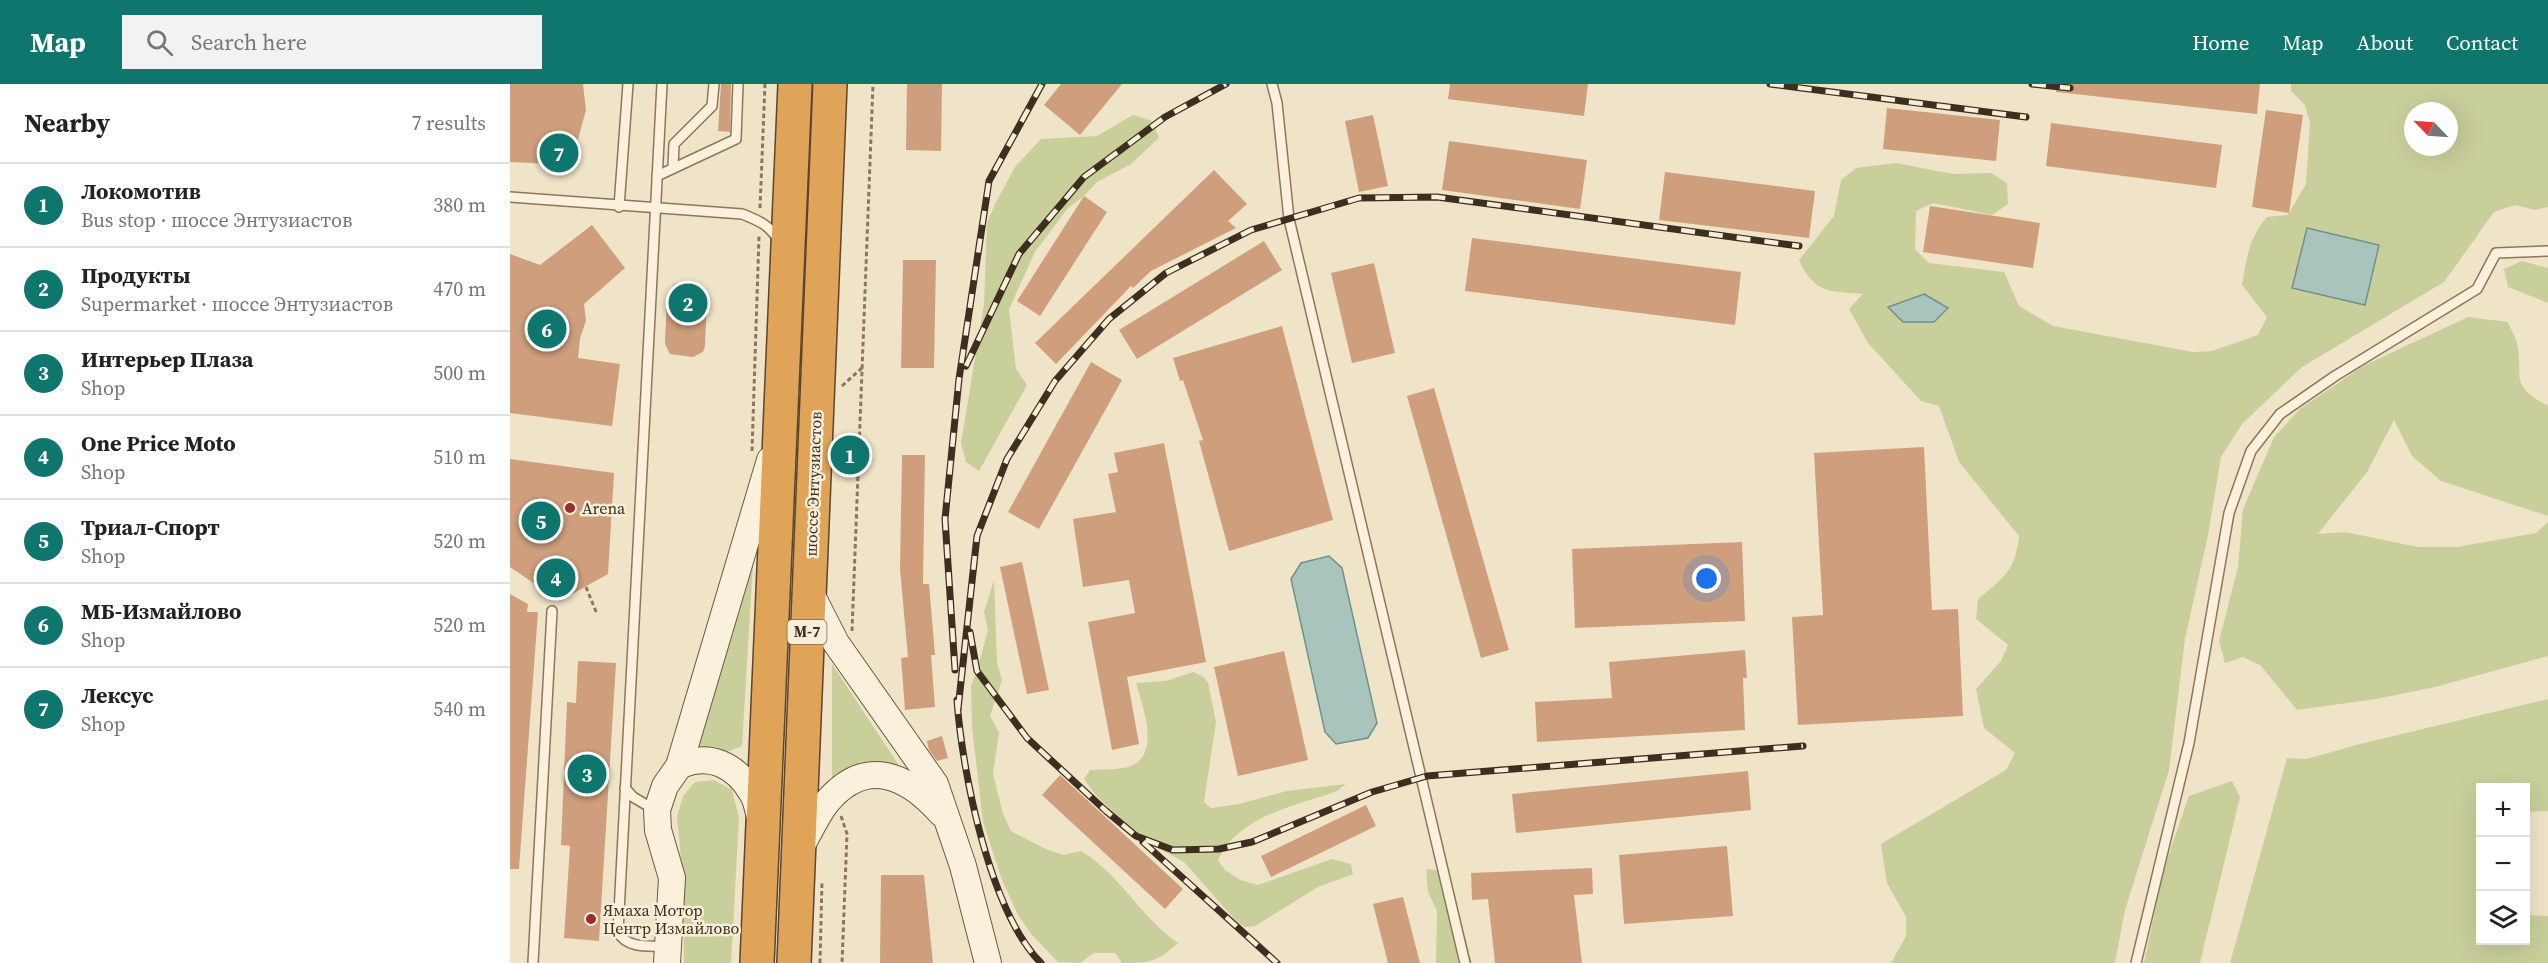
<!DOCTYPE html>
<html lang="en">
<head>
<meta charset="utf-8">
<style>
	:root { --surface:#fff; --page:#f2f2f2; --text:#222; --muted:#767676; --line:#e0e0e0; --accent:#0f766e }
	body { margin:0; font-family:"Source Serif 4",serif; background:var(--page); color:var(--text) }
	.controls { position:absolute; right:18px; bottom:18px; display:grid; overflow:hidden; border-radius:0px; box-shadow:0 6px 24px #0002 }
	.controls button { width:54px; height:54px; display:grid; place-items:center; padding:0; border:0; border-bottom:2px solid var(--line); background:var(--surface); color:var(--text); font:30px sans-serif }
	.compass { position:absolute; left:1894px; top:18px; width:54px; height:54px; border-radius:50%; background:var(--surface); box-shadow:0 6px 24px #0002; rotate:295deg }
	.you { position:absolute; left:1197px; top:495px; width:21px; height:21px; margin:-15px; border:4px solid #fff; border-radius:50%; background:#1a73e8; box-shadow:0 0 0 9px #1a73e833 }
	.badge { display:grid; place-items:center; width:39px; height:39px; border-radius:50%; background:var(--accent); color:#fff; font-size:20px; font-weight:700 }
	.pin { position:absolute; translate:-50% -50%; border:3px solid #fff; box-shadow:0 2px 6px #0006 }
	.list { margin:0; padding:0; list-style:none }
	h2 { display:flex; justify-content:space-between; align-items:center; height:78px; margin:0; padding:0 24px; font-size:26px }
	h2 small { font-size:20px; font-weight:400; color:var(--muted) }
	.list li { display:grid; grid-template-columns:39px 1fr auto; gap:18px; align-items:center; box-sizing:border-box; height:84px; padding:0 24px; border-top:2px solid var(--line) }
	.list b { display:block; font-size:22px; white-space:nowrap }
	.list p { margin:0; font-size:20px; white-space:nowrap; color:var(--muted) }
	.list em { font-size:20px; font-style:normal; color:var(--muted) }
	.icon { flex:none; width:33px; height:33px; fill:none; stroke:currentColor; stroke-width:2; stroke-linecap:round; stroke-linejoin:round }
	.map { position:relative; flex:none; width:2038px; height:879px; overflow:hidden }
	header { display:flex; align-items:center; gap:36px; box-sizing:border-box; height:84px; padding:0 30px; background:var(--accent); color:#fff }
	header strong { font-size:28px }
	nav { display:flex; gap:33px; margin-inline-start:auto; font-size:21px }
	.search { width:420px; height:54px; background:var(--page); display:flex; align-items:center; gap:15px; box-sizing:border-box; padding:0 21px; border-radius:0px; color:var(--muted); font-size:22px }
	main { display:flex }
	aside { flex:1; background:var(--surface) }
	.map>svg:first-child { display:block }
	.green { fill:#c9cf9b; fill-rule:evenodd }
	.water { fill:#a9c4bc; stroke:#6f938a; stroke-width:1.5 }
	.building { fill:#cf9f7d }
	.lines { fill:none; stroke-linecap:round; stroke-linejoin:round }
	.lane-casing { stroke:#8d765c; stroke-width:12 }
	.secondary-casing { stroke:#6f573f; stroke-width:28 }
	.highway-casing { stroke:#5b4430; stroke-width:36 }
	.path { stroke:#8d765c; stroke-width:3; stroke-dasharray:4.5 3; stroke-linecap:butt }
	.lane { stroke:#faf1dc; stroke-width:9 }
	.secondary { stroke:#faf1dc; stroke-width:26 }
	.highway { stroke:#e0a458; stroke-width:33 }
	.rail-casing { stroke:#3d2e20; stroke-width:7 }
	.rail { stroke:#f7eed8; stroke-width:4.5; stroke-dasharray:14; stroke-linecap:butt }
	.poi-dot { fill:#9e2a2b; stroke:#f7eed8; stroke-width:2 }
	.labels { text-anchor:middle; stroke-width:5; stroke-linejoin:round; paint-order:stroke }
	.shield { fill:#f7eed8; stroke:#756857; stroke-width:1.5 }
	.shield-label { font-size:15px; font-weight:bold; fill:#3d2e20 }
	.street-label { font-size:16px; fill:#3d2e20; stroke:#f7eed8 }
	.poi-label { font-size:16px; fill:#3d2e20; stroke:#f7eed8; text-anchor:start }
</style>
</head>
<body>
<header>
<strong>Map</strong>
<div class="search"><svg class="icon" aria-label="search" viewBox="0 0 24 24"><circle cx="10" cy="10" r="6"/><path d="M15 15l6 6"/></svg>Search here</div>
<nav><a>Home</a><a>Map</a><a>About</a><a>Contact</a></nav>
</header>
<main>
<aside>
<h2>Nearby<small>7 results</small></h2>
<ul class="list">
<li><span class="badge">1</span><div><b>Локомотив</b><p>Bus stop · шоссе Энтузиастов</p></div><em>380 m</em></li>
<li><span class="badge">2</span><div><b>Продукты</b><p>Supermarket · шоссе Энтузиастов</p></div><em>470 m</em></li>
<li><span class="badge">3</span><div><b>Интерьер Плаза</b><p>Shop</p></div><em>500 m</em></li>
<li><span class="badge">4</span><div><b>One Price Moto</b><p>Shop</p></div><em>510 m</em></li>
<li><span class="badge">5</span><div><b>Триал-Спорт</b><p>Shop</p></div><em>520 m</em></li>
<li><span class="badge">6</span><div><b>МБ-Измайлово</b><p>Shop</p></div><em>520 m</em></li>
<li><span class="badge">7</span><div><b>Лексус</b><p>Shop</p></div><em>540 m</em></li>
</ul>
</aside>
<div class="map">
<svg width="2038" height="879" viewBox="0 0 2038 879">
	<rect width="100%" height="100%" fill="#f0e4c8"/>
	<!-- green -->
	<g class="green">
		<path d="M1781,0H2038V123L2024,126L2005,121L1984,128L1934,198L1792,283L1732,340L1711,373L1698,451L1675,555L1659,686L1615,826L1605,879H1381L1396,852V833L1377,799L1371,760L1496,686L1505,669L1474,644L1466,605L1491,577L1498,561L1466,535L1468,515C1493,494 1505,488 1509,452L1449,378L1429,322L1411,317L1358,259L1339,225L1353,210C1320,207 1304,210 1289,176L1324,132L1331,96L1346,84L1386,79L1443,90L1481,89L1497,99L1498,120L1482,131L1423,119L1406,127L1405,165L1419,179L1494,188L1509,222L1543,242L1683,268L1702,267L1748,251L1757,233L1732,201C1737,173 1738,155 1757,133L1778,131L1796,100L1800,39L1795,21L1781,7ZM1903,27H1939V63H1903Z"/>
		<path d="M623,31L642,37L649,54L621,80L587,98L574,112L558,124L525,168L499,225L506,285L517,301L469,387L456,378L451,359L474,220L477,139L485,120L505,83L531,55L587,52Z"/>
		<path d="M2012,177L2038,184V219L1998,203L1994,185Z"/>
		<path d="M1958,233L1998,238C2000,244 2004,250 2006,256C2016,292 1995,299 2038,322V432L1931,397L1902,372L1884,336L1857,388L1808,450L1835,448L1908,463H1947L2026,449L2038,438V572L1925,603L1866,615L1787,626L1750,581L1733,573L1715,579L1709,557L1728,483L1733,425L1764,353L1790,325L1853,282Z"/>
		<path d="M244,463L232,662L209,671L180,666Z"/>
		<path d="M484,496L487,578L492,596L480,632L489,648L483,690L493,730L501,747L536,765L553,771L571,767C610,790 631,834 668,859C648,878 639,879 612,879L605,869H584L570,879L548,878L521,850L508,831L492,796L473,738L462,643L461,601L467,587L478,546L474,528Z"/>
		<path d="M322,580L392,686L322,701Z"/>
		<path d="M683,588L692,592L698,598L706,638L694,718L701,724L729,720L777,707L836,700L827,707C784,723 729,731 708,776L714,785L730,796L748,801L822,775L841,780L843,790L808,803L745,842L735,843L727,838L674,778L626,752L585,710L574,695L580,686C592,685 606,686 618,683C653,672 632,622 626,599L656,597Z"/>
		<path d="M2038,615V727L2016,728V704H1970V856H2016V831L2038,832V879H1720L1777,674L1797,675L1850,660Z"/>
		<path d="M204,696L222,706L229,734L221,879H174L173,795L167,733L173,712L185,698Z"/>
		<path d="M1722,697L1730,713L1690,879H1634L1654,784L1679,712Z"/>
		<path d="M916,785L935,787L962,879H926L927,827L918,808Z"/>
	</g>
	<!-- water -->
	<g class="water">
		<path d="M1797,144L1869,161L1855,221L1782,204Z"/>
		<path d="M1414,210L1438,224L1424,238H1393L1378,223Z"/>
		<path d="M819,472L832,484L867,639L858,654L826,660L815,648L781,495L791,479Z"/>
	</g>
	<!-- building -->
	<g class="building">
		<path d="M0,0H73L76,26L61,81L0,78Z"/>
		<path d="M211,0H221L220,48L208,47Z"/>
		<path d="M397,0H432L431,67L396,66Z"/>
		<path d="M551,0H612L570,51L534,21Z"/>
		<path d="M940,0H1078L1074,32L938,15Z"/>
		<path d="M1546,0H1750L1747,30L1546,8Z"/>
		<path d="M1377,24L1490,36L1486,77L1373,65Z"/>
		<path d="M1756,26L1793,31L1779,129L1742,123Z"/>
		<path d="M863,31L878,102L849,108L835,37Z"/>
		<path d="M1541,39L1712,61L1706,104L1536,82Z"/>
		<path d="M939,57L1077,76L1070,125L932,106Z"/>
		<path d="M704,86L737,120L718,137L726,144L641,187L623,204L621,202L546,280L525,259Z"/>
		<path d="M1155,88L1305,107L1299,154L1149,136Z"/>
		<path d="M574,112L597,128L530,232L507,217Z"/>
		<path d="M1420,122L1530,139L1523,184L1413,168Z"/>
		<path d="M82,141L115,184L74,220L76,237L70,254L68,274L110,280L102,342L0,329V170L30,181Z"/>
		<path d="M962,154L1231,188L1225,241L955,207Z"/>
		<path d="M754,157L772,186L627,275L609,246Z"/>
		<path d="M393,176H426L424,284H391Z"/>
		<path d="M864,179L885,269L842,279L821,189Z"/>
		<path d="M169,199L192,202L197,212L195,262L193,268L183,273L160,270L155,260L157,210L164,200Z"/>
		<path d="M772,242L823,436L719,467L689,357L693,356L673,296L670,297L663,274Z"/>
		<path d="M581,278L612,296L529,445L498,428Z"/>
		<path d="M924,304L999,566L971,574L897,312Z"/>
		<path d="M654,359L696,578L617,593L629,660L602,666L578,538L625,529L619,496L573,503L563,435L606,428L598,390L608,388L604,369Z"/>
		<path d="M1414,363L1422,526L1448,525L1453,632L1288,641L1282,533L1313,531L1304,369Z"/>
		<path d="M392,371H415L413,500H419L425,571H421L425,623L395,626L391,574L398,573L390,485Z"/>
		<path d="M0,375L104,389L98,490L50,517L0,483Z"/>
		<path d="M1232,458L1235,537L1065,544L1062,465Z"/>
		<path d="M512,478L539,606L517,610L490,483Z"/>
		<path d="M0,510L18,520L17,528H28L9,785H0Z"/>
		<path d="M1235,566L1237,594H1233L1235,646L1027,658L1025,618L1102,614L1099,578Z"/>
		<path d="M774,567L798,676L728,692L704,583Z"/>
		<path d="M68,577L106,579L89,857L54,854L60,762L51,761L57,618L66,619Z"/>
		<path d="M432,652L438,674L427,677L419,666L417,657Z"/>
		<path d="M1238,687L1241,726L1006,749L1002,710Z"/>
		<path d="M550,691L673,805L655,825L532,711Z"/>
		<path d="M856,721L866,742L761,793L751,772Z"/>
		<path d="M1217,762L1223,832L1114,840L1109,771Z"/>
		<path d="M1082,784L1083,810L1064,811L1072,879H985L978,815L962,816L961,789Z"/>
		<path d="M371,791H414L423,879H370Z"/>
		<path d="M893,813L910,879H878L863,820Z"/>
	</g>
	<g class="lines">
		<!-- lane casing -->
		<g class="lane-casing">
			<g id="lane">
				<path d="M152,0L108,848C117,865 139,862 156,862"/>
				<path d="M762,0L767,19L779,135L955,879"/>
				<path d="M163,84L164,60L202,22L204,0"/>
				<path d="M147,92L226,55L228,0"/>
				<path d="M0,113L232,130C247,136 260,141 268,156"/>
				<path d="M109,123L118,0"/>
				<path d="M115,704L123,713L145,726"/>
				<path d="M23,879L42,527"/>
				<path d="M1626,879L1679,659L1719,429L1741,367L1770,330L1825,292L1967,205L1986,169L2038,167"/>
			</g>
		</g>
		<!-- secondary casing -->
		<g class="secondary-casing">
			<g id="secondary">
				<path d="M299,506L326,559L425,700L453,782L478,879"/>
				<path d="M169,682C199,668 226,681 242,709C247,716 248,728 251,736"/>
				<path d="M289,766C298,751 306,732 317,718C356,672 397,691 431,729"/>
				<path d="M157,879L162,794L148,746L147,726L155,702L169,682L260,376"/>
			</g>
		</g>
		<!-- highway casing -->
		<g class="highway-casing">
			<g id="highway">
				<path d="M247,879L285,0"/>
				<path d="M284,879L320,0"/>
			</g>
		</g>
		<!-- path -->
		<g class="path">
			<path d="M250,124L255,0"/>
			<path d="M332,302L353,283"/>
			<path d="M242,367L249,152"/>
			<path d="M76,503L87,530"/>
			<path d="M342,547L363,0"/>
			<path d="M331,732L337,750L332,879"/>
			<path d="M310,879L312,797"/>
		</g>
		<!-- lane -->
		<use href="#lane" class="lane"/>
		<!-- secondary -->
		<use href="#secondary" class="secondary"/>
		<!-- highway -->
		<use href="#highway" class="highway"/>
		<!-- rail casing -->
		<g class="rail-casing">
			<g id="rail">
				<path d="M1260,0L1516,33"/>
				<path d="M1522,0L1560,4"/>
				<path d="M456,282L509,170L574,93L655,33L716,0"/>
				<path d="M460,548L467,587L517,654L596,727L626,752L663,766L709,765L742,758L862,708L917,692L1293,662"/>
				<path d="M445,586L435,435L449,295L479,97L532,0"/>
				<path d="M447,616C452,688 480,828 531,879"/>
				<path d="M448,625L467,452L497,375L545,297L599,235L656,189L741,146L849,114L927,113L1289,162"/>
				<path d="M633,758L767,879"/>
			</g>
		</g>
		<!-- rail -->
		<use href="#rail" class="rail"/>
	</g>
	<!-- markers -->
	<g class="poi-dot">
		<circle cx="60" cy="424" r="6"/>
		<circle cx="81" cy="835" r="6"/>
	</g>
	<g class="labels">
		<!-- shield labels -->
		<rect class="shield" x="277.5" y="536" width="39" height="24" rx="4.5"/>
		<g class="shield-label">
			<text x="297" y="553">М-7</text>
		</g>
		<!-- street labels -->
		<g class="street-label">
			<text transform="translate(303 400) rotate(-88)" y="6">шоссе Энтузиастов</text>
		</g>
		<!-- poi labels -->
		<g class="poi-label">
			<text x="72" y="430">Arena</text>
			<text x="93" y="832">Ямаха Мотор<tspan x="93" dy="18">Центр Измайлово</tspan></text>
		</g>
	</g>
</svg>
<div class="controls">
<button>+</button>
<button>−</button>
<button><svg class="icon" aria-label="layers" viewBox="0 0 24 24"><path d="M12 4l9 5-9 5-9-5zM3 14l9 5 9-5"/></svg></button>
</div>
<svg class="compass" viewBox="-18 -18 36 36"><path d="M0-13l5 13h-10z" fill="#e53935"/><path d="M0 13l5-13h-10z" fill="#767676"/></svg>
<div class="you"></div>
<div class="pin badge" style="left:340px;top:371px">1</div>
<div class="pin badge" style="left:178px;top:219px">2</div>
<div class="pin badge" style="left:77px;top:690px">3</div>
<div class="pin badge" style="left:46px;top:494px">4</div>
<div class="pin badge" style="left:31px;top:437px">5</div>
<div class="pin badge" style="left:37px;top:245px">6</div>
<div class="pin badge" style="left:49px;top:69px">7</div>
</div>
</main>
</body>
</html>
